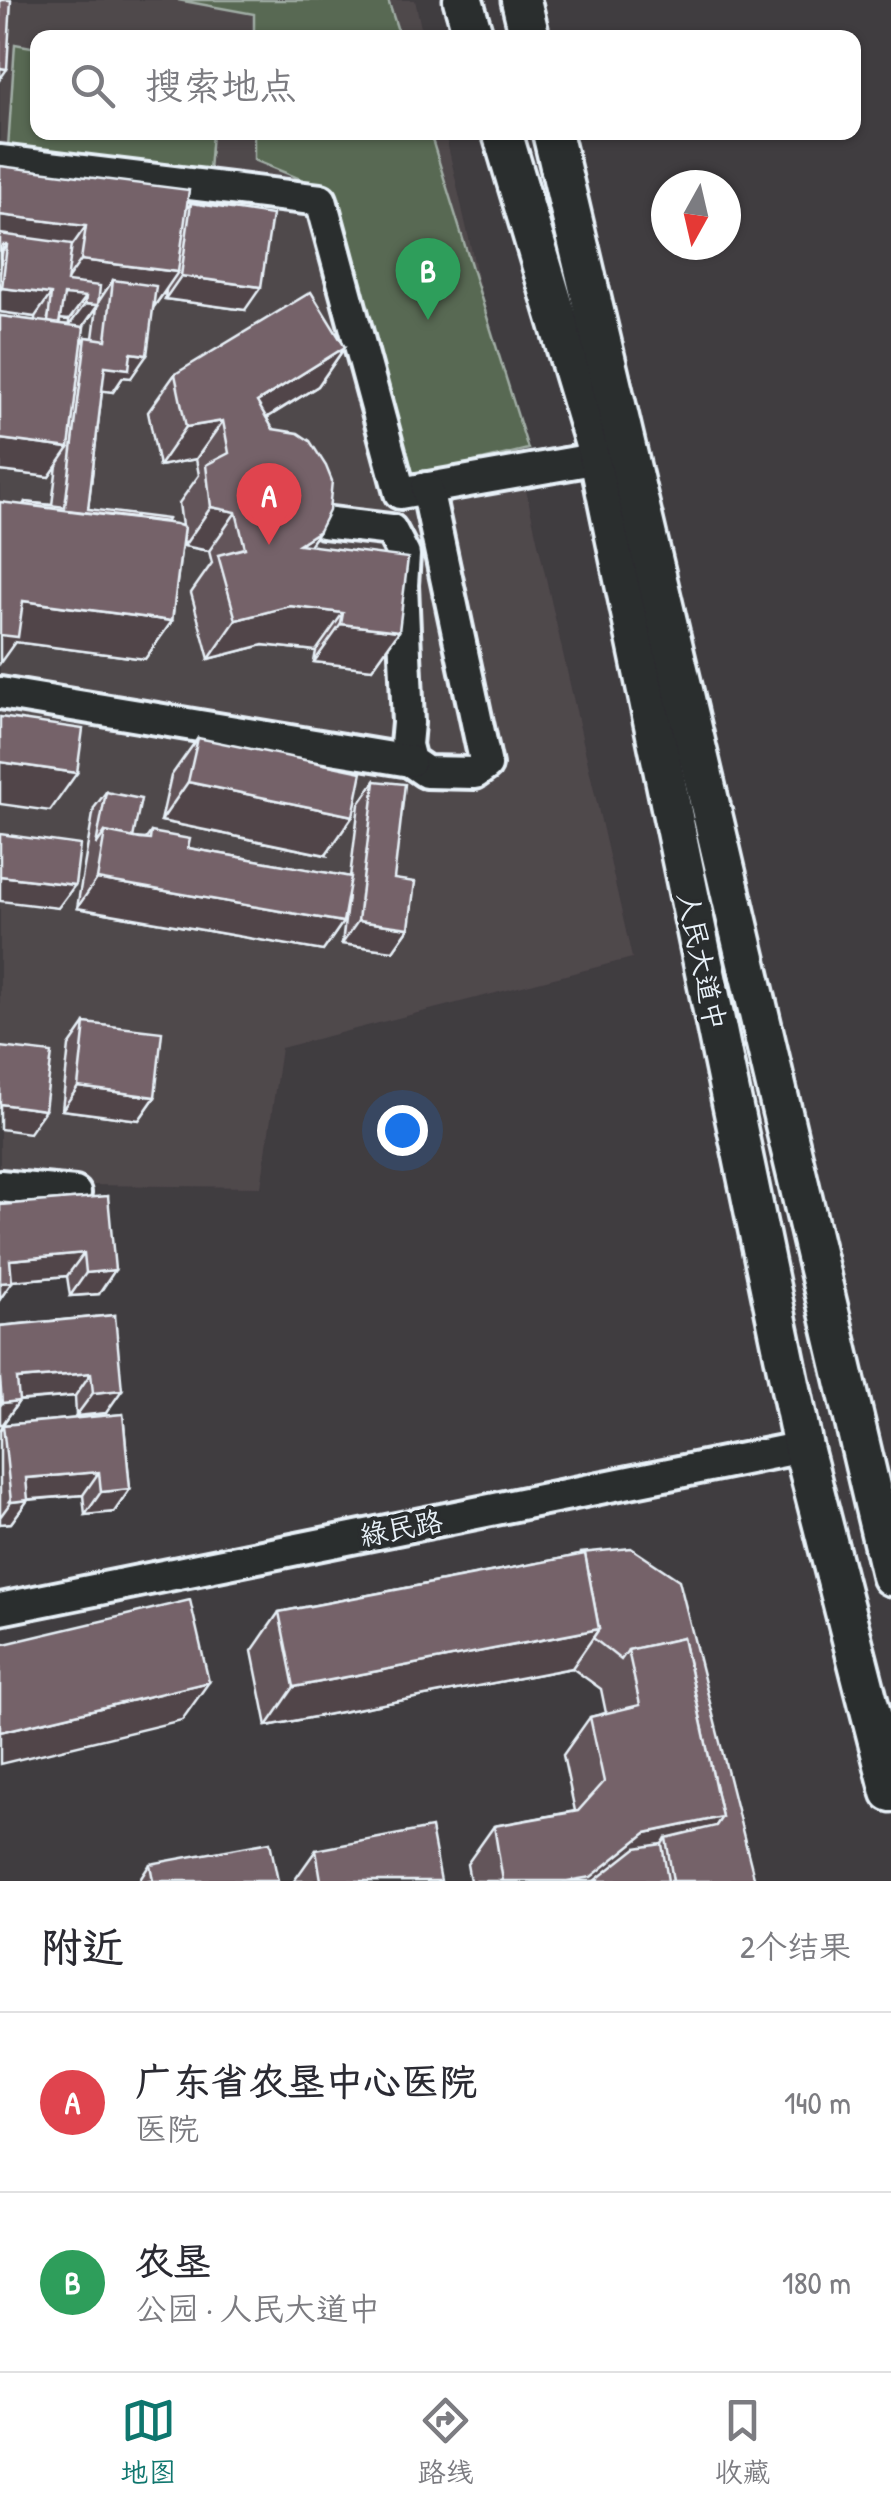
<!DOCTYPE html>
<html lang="zh">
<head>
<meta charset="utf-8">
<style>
	:root { --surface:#fff; --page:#f7f7f7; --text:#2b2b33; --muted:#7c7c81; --line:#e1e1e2; --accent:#0f766e }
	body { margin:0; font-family:"Patrick Hand","LXGW WenKai TC",sans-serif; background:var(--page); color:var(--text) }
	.compass { position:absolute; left:651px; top:170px; width:90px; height:90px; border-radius:50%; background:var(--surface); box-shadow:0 2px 8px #0004; rotate:188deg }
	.you { position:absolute; left:402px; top:1130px; width:35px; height:35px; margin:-25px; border:8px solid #fff; border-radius:50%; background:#1a73e8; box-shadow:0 0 0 15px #1a73e833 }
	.badge { display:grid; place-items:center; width:65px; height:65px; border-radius:50%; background:var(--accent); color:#fff; font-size:32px; font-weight:700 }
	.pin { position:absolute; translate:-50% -82px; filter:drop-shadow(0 2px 5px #0008) }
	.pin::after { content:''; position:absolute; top:52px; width:35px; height:30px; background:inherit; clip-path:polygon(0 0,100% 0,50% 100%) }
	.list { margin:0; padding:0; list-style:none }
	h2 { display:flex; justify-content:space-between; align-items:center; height:130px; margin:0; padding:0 40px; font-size:42px }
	h2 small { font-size:32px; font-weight:400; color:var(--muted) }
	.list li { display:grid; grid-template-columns:65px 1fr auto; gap:30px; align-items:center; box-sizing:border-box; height:180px; padding:0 40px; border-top:2px solid var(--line) }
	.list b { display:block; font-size:38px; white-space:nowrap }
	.list p { margin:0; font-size:32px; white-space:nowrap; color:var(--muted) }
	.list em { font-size:32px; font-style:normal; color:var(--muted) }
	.icon { flex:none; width:55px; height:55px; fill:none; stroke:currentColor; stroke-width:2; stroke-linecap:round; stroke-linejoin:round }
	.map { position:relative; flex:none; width:891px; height:1881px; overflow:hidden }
	.search { position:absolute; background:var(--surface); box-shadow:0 2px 8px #0004; left:30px; right:30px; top:30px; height:110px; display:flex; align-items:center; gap:25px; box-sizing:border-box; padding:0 35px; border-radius:20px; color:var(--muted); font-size:38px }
	.sheet { height:490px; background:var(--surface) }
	nav { display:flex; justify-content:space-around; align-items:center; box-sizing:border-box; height:140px; border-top:2px solid var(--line); background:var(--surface); font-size:28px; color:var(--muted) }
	nav a { display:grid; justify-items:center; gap:5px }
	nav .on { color:var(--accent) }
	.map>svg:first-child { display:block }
	.built { fill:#50484c }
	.green { fill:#596952; stroke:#a0ada5; stroke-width:2.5 }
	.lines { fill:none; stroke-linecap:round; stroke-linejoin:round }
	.minor-casing { stroke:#e8f1f8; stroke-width:38 }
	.major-casing { stroke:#e8f1f8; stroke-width:45 }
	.minor { stroke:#2a2d2e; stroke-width:30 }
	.major { stroke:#2a2d2e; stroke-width:38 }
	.wall { fill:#64545a; stroke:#e8f1f8; stroke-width:2.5; fill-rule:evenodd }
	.shaded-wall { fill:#51454a; stroke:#e8f1f8; stroke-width:2.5 }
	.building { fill:#746269; stroke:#e8f1f8; stroke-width:2.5 }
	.labels { text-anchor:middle; stroke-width:8; stroke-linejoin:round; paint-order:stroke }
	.street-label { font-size:28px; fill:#e8f1f8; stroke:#2a2d2e }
</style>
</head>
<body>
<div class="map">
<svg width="891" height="1881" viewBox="0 0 891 1881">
	<rect width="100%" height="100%" fill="#403d40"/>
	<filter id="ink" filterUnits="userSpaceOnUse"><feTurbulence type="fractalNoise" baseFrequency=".01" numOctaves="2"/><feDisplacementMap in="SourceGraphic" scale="20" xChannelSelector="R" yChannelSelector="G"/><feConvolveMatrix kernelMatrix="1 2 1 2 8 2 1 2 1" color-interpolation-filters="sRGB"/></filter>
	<g filter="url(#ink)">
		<!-- built -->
		<path class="built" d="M0,0H415L423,37L38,38V132L445,133L632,958L281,1048L261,1187L0,1184Z"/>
		<!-- green -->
		<g class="green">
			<path d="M178,0H388L400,37H254V14Z"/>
			<path d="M15,44L37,48L38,132L212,133L209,170L8,148Z"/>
			<path d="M254,133H430L528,449L411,477L332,192L254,160Z"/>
		</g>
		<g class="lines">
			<!-- minor casing -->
			<g class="minor-casing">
				<g id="minor">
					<path d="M0,161L321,200L400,493L599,458"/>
					<path d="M323,522L391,530L404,555L402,585L408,723L406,745L410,761L426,772L475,773L486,765L427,488"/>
					<path d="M0,693L410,761"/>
					<path d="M0,1186L75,1193"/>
					<path d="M0,1609L803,1447"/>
				</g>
			</g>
			<!-- major casing -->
			<g class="major-casing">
				<g id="major">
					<path d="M463,0L474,38"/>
					<path d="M521,0L530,38"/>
					<path d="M502,132L599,458L803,1447L891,1792"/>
					<path d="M552,132L891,1576"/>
				</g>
			</g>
			<!-- minor -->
			<use href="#minor" class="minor"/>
			<!-- major -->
			<use href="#major" class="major"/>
		</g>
		<!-- wall -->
		<g class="wall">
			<path d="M0,166L186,210L191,203L245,310L165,299L166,290L153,308L131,378L123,377L113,392L102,390L88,509L182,526L179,503L199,475L196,459L159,466L148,412L175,374L345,347L318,386L267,418L319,531L309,545L399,631L372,669L314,662L316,651L263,645L209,659L191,593L212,563L209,551L184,546L183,535L172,621L145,659L15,642L23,505L25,502L52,505L57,465L49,477L0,471V316L35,321V317L0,312ZM97,307L93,338L86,337L82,343L83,327ZM60,319L69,320V325L59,324Z"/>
			<path d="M198,738L326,855L161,821L171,776Z"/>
			<path d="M375,781L394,879L409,928L393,951L342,944L348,896L343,922L323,951L77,908L94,808L106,792L133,838L146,839L151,832L188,848L350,877L359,804Z"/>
			<path d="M85,1023L155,1097L139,1120L62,1110L69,1046Z"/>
			<path d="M108,1196L99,1294L70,1296L67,1276L12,1281L0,1299V1205Z"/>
			<path d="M115,1315L106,1413L76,1416L75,1396L19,1401L3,1424H0V1326Z"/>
			<path d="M123,1414L130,1489L114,1512L85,1515L83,1495L27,1500L11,1523L0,1524V1430L3,1425Z"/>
			<path d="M580,1555L755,1881H470L467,1864L494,1826L575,1811L563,1755L590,1717L606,1713L601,1689L572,1668L267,1726L252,1651L279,1612Z"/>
			<path d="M316,1850L441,1881H294Z"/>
			<path d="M150,1864L278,1881H139Z"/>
		</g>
		<!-- shaded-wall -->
		<g class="shaded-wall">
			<path d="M0,68L7,69L0,79Z"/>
			<path d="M0,215L86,226L59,264L7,245L0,255Z"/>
			<path d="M81,260L178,272L151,311L113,280L97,304L86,297L69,320L48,318L54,298Z"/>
			<path d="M181,276L261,287L245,310L165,299Z"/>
			<path d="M2,288L51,294L35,317L0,312V290Z"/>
			<path d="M85,304L98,305L82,328L68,327Z"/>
			<path d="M345,347L318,386L230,440L257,402Z"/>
			<path d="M131,353L147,355L131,378L123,377L113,392L89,389L105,366Z"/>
			<path d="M223,421L196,459L159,466L186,427Z"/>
			<path d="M0,439L69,448L49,477L0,471Z"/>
			<path d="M211,507L236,512L209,551L184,546Z"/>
			<path d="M319,531L292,570L299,544Z"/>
			<path d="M23,601L172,621L145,659L15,642L0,663V634Z"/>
			<path d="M290,606L343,613L316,651L263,645L209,659L236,620Z"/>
			<path d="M341,624L399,631L372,669L314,662Z"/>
			<path d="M0,762L77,773L50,811L0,804Z"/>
			<path d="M188,782L353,816L326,855L161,821Z"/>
			<path d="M0,876L75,885L58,908L0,901Z"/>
			<path d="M97,879L343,922L323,951L77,908Z"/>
			<path d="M358,921L409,928L393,951L342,944Z"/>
			<path d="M78,1087L155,1097L139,1120L62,1110Z"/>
			<path d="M0,1104L45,1110L29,1133L0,1129Z"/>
			<path d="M84,1253L67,1276L0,1282L10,1260Z"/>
			<path d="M115,1270L99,1294L70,1296L86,1273Z"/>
			<path d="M12,1282L0,1299V1283Z"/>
			<path d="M91,1373L75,1396L1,1402L17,1379Z"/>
			<path d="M122,1390L106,1413L76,1416L93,1393Z"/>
			<path d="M19,1401L3,1424H0V1406L2,1403Z"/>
			<path d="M99,1472L83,1495L9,1501L26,1478Z"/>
			<path d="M130,1489L114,1512L85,1515L101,1492Z"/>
			<path d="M28,1500L11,1523L0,1524V1517L11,1502Z"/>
			<path d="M599,1629L572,1668L267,1726L294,1687Z"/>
			<path d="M209,1682L182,1720L0,1764V1732Z"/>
			<path d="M722,1817L695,1856L666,1838L647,1866L607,1881H567L646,1833Z"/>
		</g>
		<!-- building -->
		<g class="building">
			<path d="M0,0H11L7,69L0,68Z"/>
			<path d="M0,166L189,190L178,272L81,260L86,226L0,215Z"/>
			<path d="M191,203L272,215L261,287L181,276Z"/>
			<path d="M0,234L72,244L67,282L100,286L98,305L85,304L86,297L64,295L59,324L48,322L51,294L2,288L7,245H3L0,273Z"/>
			<path d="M113,280L156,286L147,355L131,353L129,369L105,366L88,509L168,519L167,522L25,505V502L65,507L86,337L106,340Z"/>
			<path d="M311,292L345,347L257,402L273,429L298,433L310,441L326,466L332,481L329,511L319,531L299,544L408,558L399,631L341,624L343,613L290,606L236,620L218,555L245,548L236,512L211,507L206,465L229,453L223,421L186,427L175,374Z"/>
			<path d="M0,316L84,327L69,448L0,439Z"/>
			<path d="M0,502L176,524L184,527L172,621L23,601L18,637L0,635Z"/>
			<path d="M0,717L83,729L77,773L0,762Z"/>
			<path d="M198,738L362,772L353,816L188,782Z"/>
			<path d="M375,781L405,784L394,879L415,882L409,928L358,921Z"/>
			<path d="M106,792L141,799L133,838L105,832L96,845Z"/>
			<path d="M105,832L140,839L150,840L151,832L190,839L188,848L351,877L343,922L97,879Z"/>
			<path d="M0,834L80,845L75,885L0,876Z"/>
			<path d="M85,1023L162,1032L155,1097L78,1087Z"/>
			<path d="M0,1047L52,1053L45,1110L0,1104Z"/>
			<path d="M108,1196L115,1270L86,1273L84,1253L10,1260L12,1282L0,1283V1205Z"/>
			<path d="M115,1315L122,1390L93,1393L91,1373L17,1379L19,1401L2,1403L0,1378V1326Z"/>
			<path d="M123,1414L130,1489L101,1492L99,1472L26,1478L28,1500L11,1502L3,1425Z"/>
			<path d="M631,1548L679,1580L755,1881H673L666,1838L716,1826L722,1817L683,1638L628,1650L621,1660L593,1638L599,1629L585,1554L581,1555V1553Z"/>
			<path d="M585,1554L599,1629L294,1687L279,1612Z"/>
			<path d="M190,1600L209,1682L0,1732V1645Z"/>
			<path d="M683,1638L722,1817L646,1833L591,1877L567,1881H503L494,1826L578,1811L604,1782L590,1717L640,1705L628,1650Z"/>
			<path d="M431,1828L441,1881H317L321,1880L316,1850Z"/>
			<path d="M270,1842L278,1881H153L150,1864Z"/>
			<path d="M662,1844L668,1881H594L636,1848Z"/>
		</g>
	</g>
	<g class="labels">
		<!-- street labels -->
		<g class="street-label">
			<text transform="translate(702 961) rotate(78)" y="10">人民大道中</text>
			<text transform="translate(401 1528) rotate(-11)" y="10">綠民路</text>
		</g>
	</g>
</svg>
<svg class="compass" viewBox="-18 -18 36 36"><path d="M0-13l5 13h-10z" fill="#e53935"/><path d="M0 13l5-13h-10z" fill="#7c7c81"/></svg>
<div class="you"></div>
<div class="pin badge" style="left:269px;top:545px;background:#e0444e">A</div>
<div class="pin badge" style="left:428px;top:320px;background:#2e9e5b">B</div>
<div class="search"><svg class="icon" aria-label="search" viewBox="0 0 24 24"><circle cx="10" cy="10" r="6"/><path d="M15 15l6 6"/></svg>搜索地点</div>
</div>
<section class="sheet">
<h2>附近<small>2个结果</small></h2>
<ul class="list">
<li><span class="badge" style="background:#e0444e">A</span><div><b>广东省农垦中心医院</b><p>医院</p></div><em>140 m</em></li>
<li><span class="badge" style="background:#2e9e5b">B</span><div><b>农垦</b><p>公园 · 人民大道中</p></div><em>180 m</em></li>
</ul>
</section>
<nav>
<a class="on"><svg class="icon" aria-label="map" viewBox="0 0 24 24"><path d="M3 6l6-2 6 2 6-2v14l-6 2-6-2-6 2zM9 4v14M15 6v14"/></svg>地图</a>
<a><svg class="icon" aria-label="directions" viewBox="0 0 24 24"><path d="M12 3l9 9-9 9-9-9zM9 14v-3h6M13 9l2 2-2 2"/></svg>路线</a>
<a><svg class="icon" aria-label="saved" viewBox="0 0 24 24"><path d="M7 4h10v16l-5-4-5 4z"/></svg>收藏</a>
</nav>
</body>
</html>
